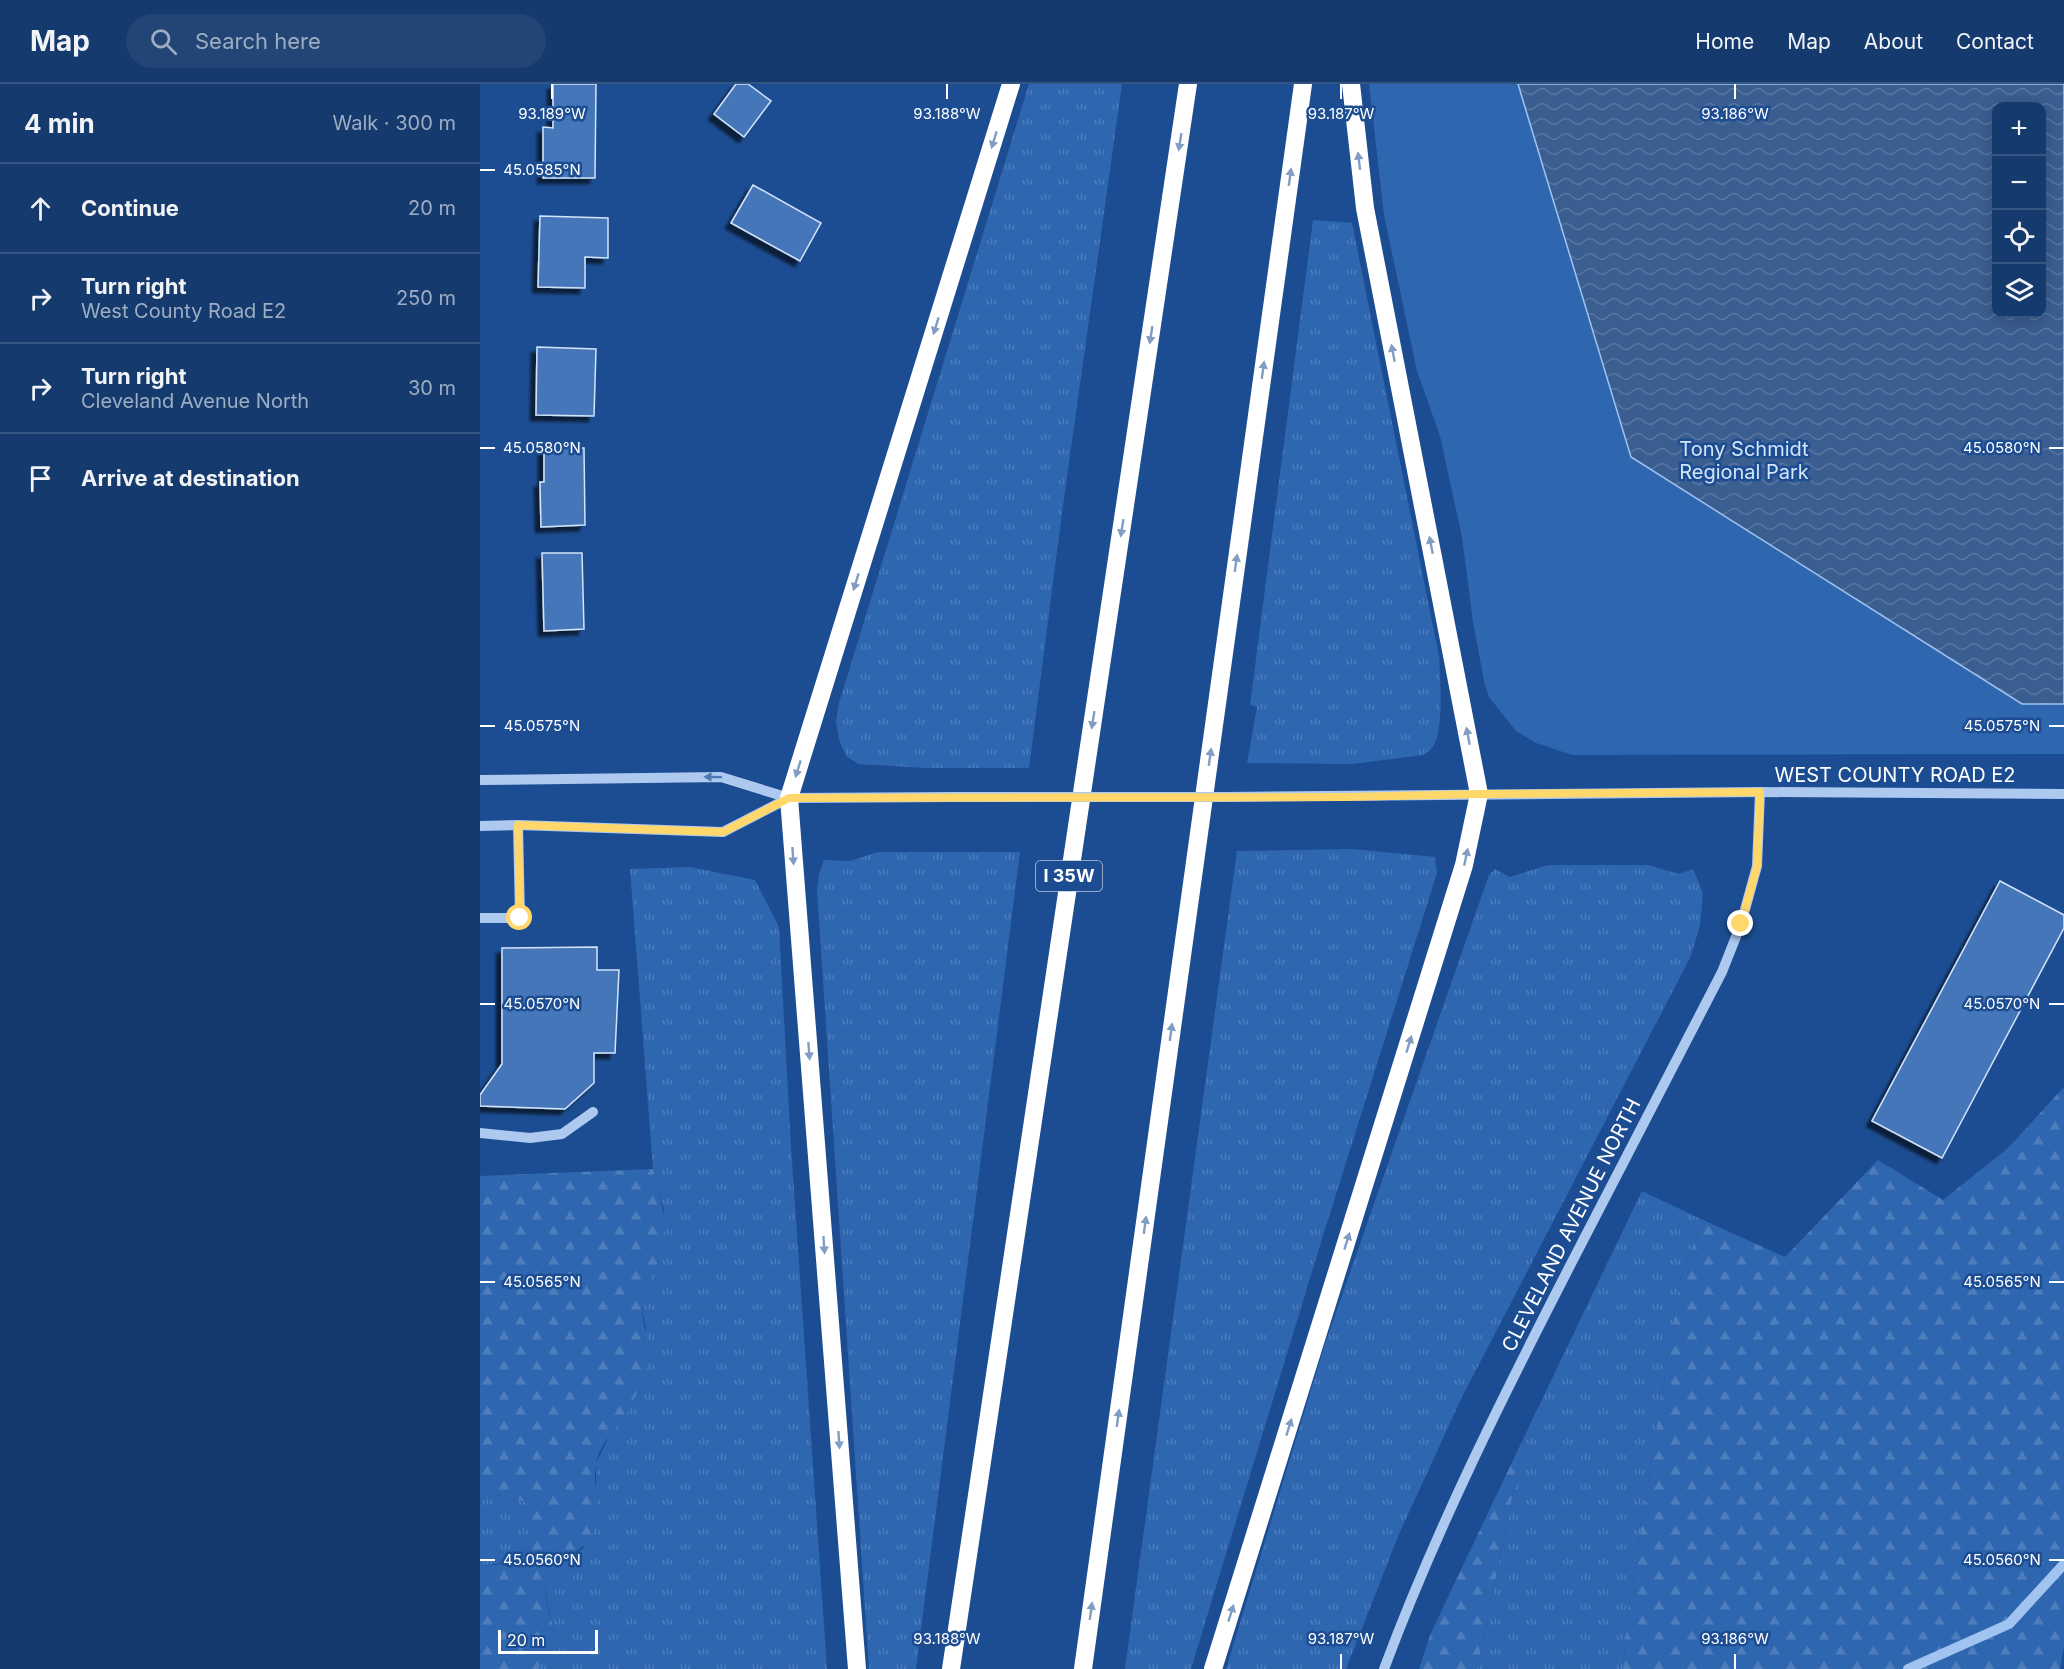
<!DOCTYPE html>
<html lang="en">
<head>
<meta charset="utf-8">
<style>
	:root { --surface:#153a6e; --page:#224576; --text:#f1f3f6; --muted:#9dadc2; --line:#345481 }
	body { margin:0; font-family:Inter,sans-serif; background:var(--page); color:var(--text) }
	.controls { position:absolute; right:18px; top:18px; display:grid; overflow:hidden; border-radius:12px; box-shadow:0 3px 15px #0003 }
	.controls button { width:54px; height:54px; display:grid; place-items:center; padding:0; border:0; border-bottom:2px solid var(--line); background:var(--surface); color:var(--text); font:30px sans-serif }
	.scale { position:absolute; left:18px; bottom:15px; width:100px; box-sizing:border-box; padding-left:6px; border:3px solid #fff; border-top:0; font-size:16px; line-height:21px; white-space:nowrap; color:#fff; -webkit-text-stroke:4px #1c4d92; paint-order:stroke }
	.stop { position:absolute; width:18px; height:18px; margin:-14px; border:4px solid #ffd76a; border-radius:50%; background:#fff }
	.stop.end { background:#ffd76a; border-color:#fff; box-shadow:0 2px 6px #0008 }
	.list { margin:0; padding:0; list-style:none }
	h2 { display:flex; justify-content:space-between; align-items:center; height:78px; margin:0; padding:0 24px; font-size:26px }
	h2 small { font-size:20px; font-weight:400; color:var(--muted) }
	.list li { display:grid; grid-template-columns:39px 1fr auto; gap:18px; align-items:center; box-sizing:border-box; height:90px; padding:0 24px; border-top:2px solid var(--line) }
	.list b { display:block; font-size:22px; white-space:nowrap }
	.list p { margin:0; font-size:20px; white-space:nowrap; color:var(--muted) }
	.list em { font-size:20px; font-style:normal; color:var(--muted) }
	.icon { flex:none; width:33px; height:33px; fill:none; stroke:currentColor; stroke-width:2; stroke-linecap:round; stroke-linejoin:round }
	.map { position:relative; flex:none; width:1584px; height:1585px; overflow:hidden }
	header { display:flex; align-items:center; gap:36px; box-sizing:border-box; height:84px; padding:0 30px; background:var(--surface); border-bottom:2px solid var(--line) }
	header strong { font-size:28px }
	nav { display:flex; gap:33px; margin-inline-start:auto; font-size:21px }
	.search { width:420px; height:54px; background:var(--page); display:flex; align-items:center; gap:15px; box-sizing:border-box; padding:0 21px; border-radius:33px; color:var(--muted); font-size:22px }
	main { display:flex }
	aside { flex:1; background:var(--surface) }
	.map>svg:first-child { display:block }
	.grass { fill:url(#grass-tufts) }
	.forest { fill:url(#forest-firs) }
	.green { fill:#2f66b0; fill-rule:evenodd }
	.water { fill:url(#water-waves); stroke:#a0c3f0; stroke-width:1.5; fill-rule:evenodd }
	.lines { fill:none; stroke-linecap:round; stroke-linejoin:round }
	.stream { stroke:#a0c3f0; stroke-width:10 }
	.building { fill:#4476b9; stroke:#d3e4fa; stroke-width:1.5; filter:url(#shadow) }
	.minor { stroke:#adc9ef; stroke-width:10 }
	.highway { stroke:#fff; stroke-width:18 }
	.minor-bridge { stroke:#adc9ef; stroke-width:10 }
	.oneway { fill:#829dc3 }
	.oneway2 { fill:#4f78b3 }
	.route { stroke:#ffd76a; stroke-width:8 }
	.ticks { fill:none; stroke:#fff; stroke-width:2 }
	.labels { text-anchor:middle; stroke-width:5; stroke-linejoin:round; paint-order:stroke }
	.shield { fill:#1c4d92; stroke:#bbcade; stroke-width:1.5 }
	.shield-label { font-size:18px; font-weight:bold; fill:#fff }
	.park-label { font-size:20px; fill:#d3e4fa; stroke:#1c4d92 }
	.street-label { font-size:20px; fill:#fff; stroke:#1c4d92 }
	.ticks-label { font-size:15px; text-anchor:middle; fill:#fff; stroke:#1c4d92; stroke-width:5; stroke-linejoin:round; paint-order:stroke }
</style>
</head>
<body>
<header>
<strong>Map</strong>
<div class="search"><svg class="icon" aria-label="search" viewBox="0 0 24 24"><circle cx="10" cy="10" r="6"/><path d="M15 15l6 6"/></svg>Search here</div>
<nav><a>Home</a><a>Map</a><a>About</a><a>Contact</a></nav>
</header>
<main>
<aside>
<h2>4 min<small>Walk · 300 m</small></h2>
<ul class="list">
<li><svg class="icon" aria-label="ahead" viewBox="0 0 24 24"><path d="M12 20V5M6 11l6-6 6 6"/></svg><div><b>Continue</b></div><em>20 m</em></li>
<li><svg class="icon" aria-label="right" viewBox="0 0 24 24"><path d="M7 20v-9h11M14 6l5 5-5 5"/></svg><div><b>Turn right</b><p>West County Road E2</p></div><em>250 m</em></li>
<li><svg class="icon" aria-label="right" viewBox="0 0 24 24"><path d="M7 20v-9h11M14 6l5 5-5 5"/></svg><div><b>Turn right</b><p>Cleveland Avenue North</p></div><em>30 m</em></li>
<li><svg class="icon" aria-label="arrive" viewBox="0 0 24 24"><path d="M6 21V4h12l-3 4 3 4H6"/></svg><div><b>Arrive at destination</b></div></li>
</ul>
</aside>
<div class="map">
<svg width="1584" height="1585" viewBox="0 0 1584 1585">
	<defs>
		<pattern id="grass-tufts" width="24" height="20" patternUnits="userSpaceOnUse" patternTransform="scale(1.5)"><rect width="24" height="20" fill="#2f66b0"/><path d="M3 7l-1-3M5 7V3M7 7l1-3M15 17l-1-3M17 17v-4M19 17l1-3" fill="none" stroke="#4e7dbc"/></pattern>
		<pattern id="forest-firs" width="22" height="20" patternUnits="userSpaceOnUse" patternTransform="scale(1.5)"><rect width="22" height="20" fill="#2f66b0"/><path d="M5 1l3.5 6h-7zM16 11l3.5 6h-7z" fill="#4e7dbc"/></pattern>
		<pattern id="water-waves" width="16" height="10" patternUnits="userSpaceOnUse" patternTransform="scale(1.5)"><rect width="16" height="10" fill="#3b5e90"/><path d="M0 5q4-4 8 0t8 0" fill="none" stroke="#5876a1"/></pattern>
		<filter id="shadow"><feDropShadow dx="-5.5" dy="5.5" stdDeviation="1.5" flood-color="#0009"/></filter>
	</defs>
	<rect width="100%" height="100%" fill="#1c4d92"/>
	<!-- grass -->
	<g class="grass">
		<path d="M549,0H642L582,429L549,684H446L379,680L367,673L359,656L356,638L359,619Z"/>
		<path d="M833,136L872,139L959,572C960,592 965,650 951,665C949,667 946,669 943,671L873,680L767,679L777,623L770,621Z"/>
		<path d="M872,765L955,773L957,789L837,1171L711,1585H645L757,767Z"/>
		<path d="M398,768H540L436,1585H389L337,806L339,790L344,776L370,777Z"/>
		<path d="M1068,781H1168L1199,790L1213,785L1223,809L1220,842L1210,874L982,1313L919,1450L866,1585H746L845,1260L1009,791L1015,785L1030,793Z"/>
		<path d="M210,783L275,796L299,843L311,1063L347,1585H58L76,1553C65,1508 52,1489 103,1465L116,1399V1379L131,1349L147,1328L166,1244L161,1221L184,1126L173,1085L150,785Z"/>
		<path d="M1162,1107L1223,1136L1200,1196L1148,1526L1143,1585H997L1045,1351Z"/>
		<path d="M28,1411L44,1419C46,1426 50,1434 51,1441C54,1475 27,1479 0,1482V1415L9,1412Z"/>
	</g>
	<!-- forest -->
	<g class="forest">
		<path d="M1584,1003V1562L1580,1585H1143L1148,1526L1200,1196L1223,1136L1305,1173L1398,1076L1463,1116L1527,1065Z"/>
		<path d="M173,1085C183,1121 190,1147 176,1183C172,1195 162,1208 162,1221C161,1240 173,1265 166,1284C160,1299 155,1317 146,1330C136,1345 119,1361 116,1380C112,1403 121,1427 113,1448C109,1460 101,1464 92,1470C52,1496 67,1515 76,1553L58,1585H0V1482C8,1481 16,1481 24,1480C57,1471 52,1444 43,1418C28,1411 16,1409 0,1415V1092Z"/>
		<path d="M1045,1351L997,1585H939L950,1551Z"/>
	</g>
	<!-- green -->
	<path class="green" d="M889,0H1584V670L1092,671L1056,659L1036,647L1009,613L1004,597L993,538L982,453L960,352L937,287L904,131ZM1516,22H1562V230H1516Z"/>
	<!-- water -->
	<path class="water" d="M1038,0H1584V620H1542L1151,373ZM1516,22H1562V230H1516Z"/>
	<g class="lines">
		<!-- stream -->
		<path class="stream" d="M1428,1585L1529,1540L1584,1480"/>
	</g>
	<!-- building -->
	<g class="building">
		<path d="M73,0H116L115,94H63V43L73,44Z"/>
		<path d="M256,0H268L291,17L264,53L234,30Z"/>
		<path d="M273,101L341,139L320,177L251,139Z"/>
		<path d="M60,132L128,134V174L105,173V204L58,203Z"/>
		<path d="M57,263L116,265L114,332L56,331Z"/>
		<path d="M64,364H104L105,441L61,443L60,398H64Z"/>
		<path d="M62,469H102L104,545L64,547Z"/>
		<path d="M1520,797L1584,831V844L1462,1074L1392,1037Z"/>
		<path d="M117,863V886H139L135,969H114V999L85,1025L0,1022V1011L22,980V864Z"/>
	</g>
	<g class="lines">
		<!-- minor -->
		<g class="minor">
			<path d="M0,696L241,693L309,714L473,713"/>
			<path d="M746,713L1280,708L1584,710"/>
			<path d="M0,742L38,741L243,748L309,714"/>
			<path d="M0,834H40L38,741"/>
			<path d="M0,1049L50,1054L82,1050L113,1028"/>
			<path d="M904,1585C957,1443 1025,1308 1094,1174C1143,1079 1193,983 1242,888L1261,840L1277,782L1280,708"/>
		</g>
		<!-- highway -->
		<g class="highway">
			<path d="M377,1585L309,714L531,0"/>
			<path d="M471,1585L708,0"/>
			<path d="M603,1585L823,0"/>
			<path d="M733,1585L984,781L999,710L885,124L871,0"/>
		</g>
		<!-- minor-bridge -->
		<path class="minor-bridge" d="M473,713H746"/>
	</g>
	<!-- one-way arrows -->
	<defs><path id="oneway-solid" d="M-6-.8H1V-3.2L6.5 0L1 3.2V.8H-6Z" transform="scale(1.5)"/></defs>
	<g class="oneway">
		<use href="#oneway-solid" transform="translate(514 56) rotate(107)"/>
		<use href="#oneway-solid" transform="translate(700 58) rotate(99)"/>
		<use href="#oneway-solid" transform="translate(879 77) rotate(-97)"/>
		<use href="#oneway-solid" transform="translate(810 93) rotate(-82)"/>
		<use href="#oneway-solid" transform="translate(456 242) rotate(107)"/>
		<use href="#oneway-solid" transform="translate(671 251) rotate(99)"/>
		<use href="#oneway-solid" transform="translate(913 269) rotate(-101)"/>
		<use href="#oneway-solid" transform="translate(783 286) rotate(-82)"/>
		<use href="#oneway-solid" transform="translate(642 444) rotate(99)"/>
		<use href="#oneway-solid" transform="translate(951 461) rotate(-101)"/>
		<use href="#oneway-solid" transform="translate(756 479) rotate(-82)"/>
		<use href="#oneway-solid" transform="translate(376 498) rotate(107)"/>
		<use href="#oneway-solid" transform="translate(613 636) rotate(99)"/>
		<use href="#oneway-solid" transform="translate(988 652) rotate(-101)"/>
		<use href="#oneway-solid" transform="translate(730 673) rotate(-82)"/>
		<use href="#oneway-solid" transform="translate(318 685) rotate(107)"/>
		<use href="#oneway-solid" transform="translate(313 772) rotate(86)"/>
		<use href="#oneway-solid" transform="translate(986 773) rotate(-78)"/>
		<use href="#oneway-solid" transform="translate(691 948) rotate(-82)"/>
		<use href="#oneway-solid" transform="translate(929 960) rotate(-73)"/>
		<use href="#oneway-solid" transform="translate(329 967) rotate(86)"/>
		<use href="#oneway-solid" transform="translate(665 1141) rotate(-82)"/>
		<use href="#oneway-solid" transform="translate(867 1157) rotate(-73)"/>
		<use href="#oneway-solid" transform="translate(344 1161) rotate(86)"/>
		<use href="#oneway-solid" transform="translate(638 1334) rotate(-82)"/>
		<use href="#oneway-solid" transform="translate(809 1343) rotate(-73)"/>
		<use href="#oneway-solid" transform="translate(359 1356) rotate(86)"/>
		<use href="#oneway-solid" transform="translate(611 1527) rotate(-82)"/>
		<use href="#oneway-solid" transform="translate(751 1529) rotate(-73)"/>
	</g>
	<use class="oneway2" href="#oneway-solid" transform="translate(233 693) rotate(-179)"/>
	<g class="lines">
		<!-- route -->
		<path class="route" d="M40,834L38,741L243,748L309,714L865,713L999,710L1280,708L1277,782L1261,840"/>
	</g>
	<!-- ticks -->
	<path class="ticks" d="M72,0V15M467,0V15M861,0V15M1255,0V15M0,86H15M0,364H15M1569,364H1584M0,642H15M1569,642H1584M0,920H15M1569,920H1584M0,1198H15M1569,1198H1584M0,1476H15M1569,1476H1584M467,1570V1585M861,1570V1585M1255,1570V1585"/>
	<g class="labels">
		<!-- shield labels -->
		<rect class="shield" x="556" y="777" width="66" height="30" rx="4.5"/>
		<g class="shield-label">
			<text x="589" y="798">I 35W</text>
		</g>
		<!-- park labels -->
		<g class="park-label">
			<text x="1264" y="372">Tony Schmidt<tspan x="1264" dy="23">Regional Park</tspan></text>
		</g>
		<!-- street labels -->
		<g class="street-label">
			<text x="1415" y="698">WEST COUNTY ROAD E2</text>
			<text transform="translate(1091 1141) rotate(-63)" y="7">CLEVELAND AVENUE NORTH</text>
		</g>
	</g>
	<g class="ticks-label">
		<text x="72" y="35">93.189°W</text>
		<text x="467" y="35">93.188°W</text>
		<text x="861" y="35">93.187°W</text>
		<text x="1255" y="35">93.186°W</text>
		<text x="62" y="91">45.0585°N</text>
		<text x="62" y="369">45.0580°N</text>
		<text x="1522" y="369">45.0580°N</text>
		<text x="62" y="647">45.0575°N</text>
		<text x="1522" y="647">45.0575°N</text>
		<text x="62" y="925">45.0570°N</text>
		<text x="1522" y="925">45.0570°N</text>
		<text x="62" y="1203">45.0565°N</text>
		<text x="1522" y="1203">45.0565°N</text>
		<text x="62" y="1481">45.0560°N</text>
		<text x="1522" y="1481">45.0560°N</text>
		<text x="467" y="1560">93.188°W</text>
		<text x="861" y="1560">93.187°W</text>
		<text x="1255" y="1560">93.186°W</text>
	</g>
</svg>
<div class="controls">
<button>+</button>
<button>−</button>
<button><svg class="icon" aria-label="locate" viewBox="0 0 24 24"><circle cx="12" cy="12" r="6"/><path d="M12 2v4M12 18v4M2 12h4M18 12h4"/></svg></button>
<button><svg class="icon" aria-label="layers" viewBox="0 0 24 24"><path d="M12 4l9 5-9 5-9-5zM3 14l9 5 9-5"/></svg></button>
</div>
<div class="scale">20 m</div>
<div class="stop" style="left:40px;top:834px"></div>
<div class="stop end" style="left:1261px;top:840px"></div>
</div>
</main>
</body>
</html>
